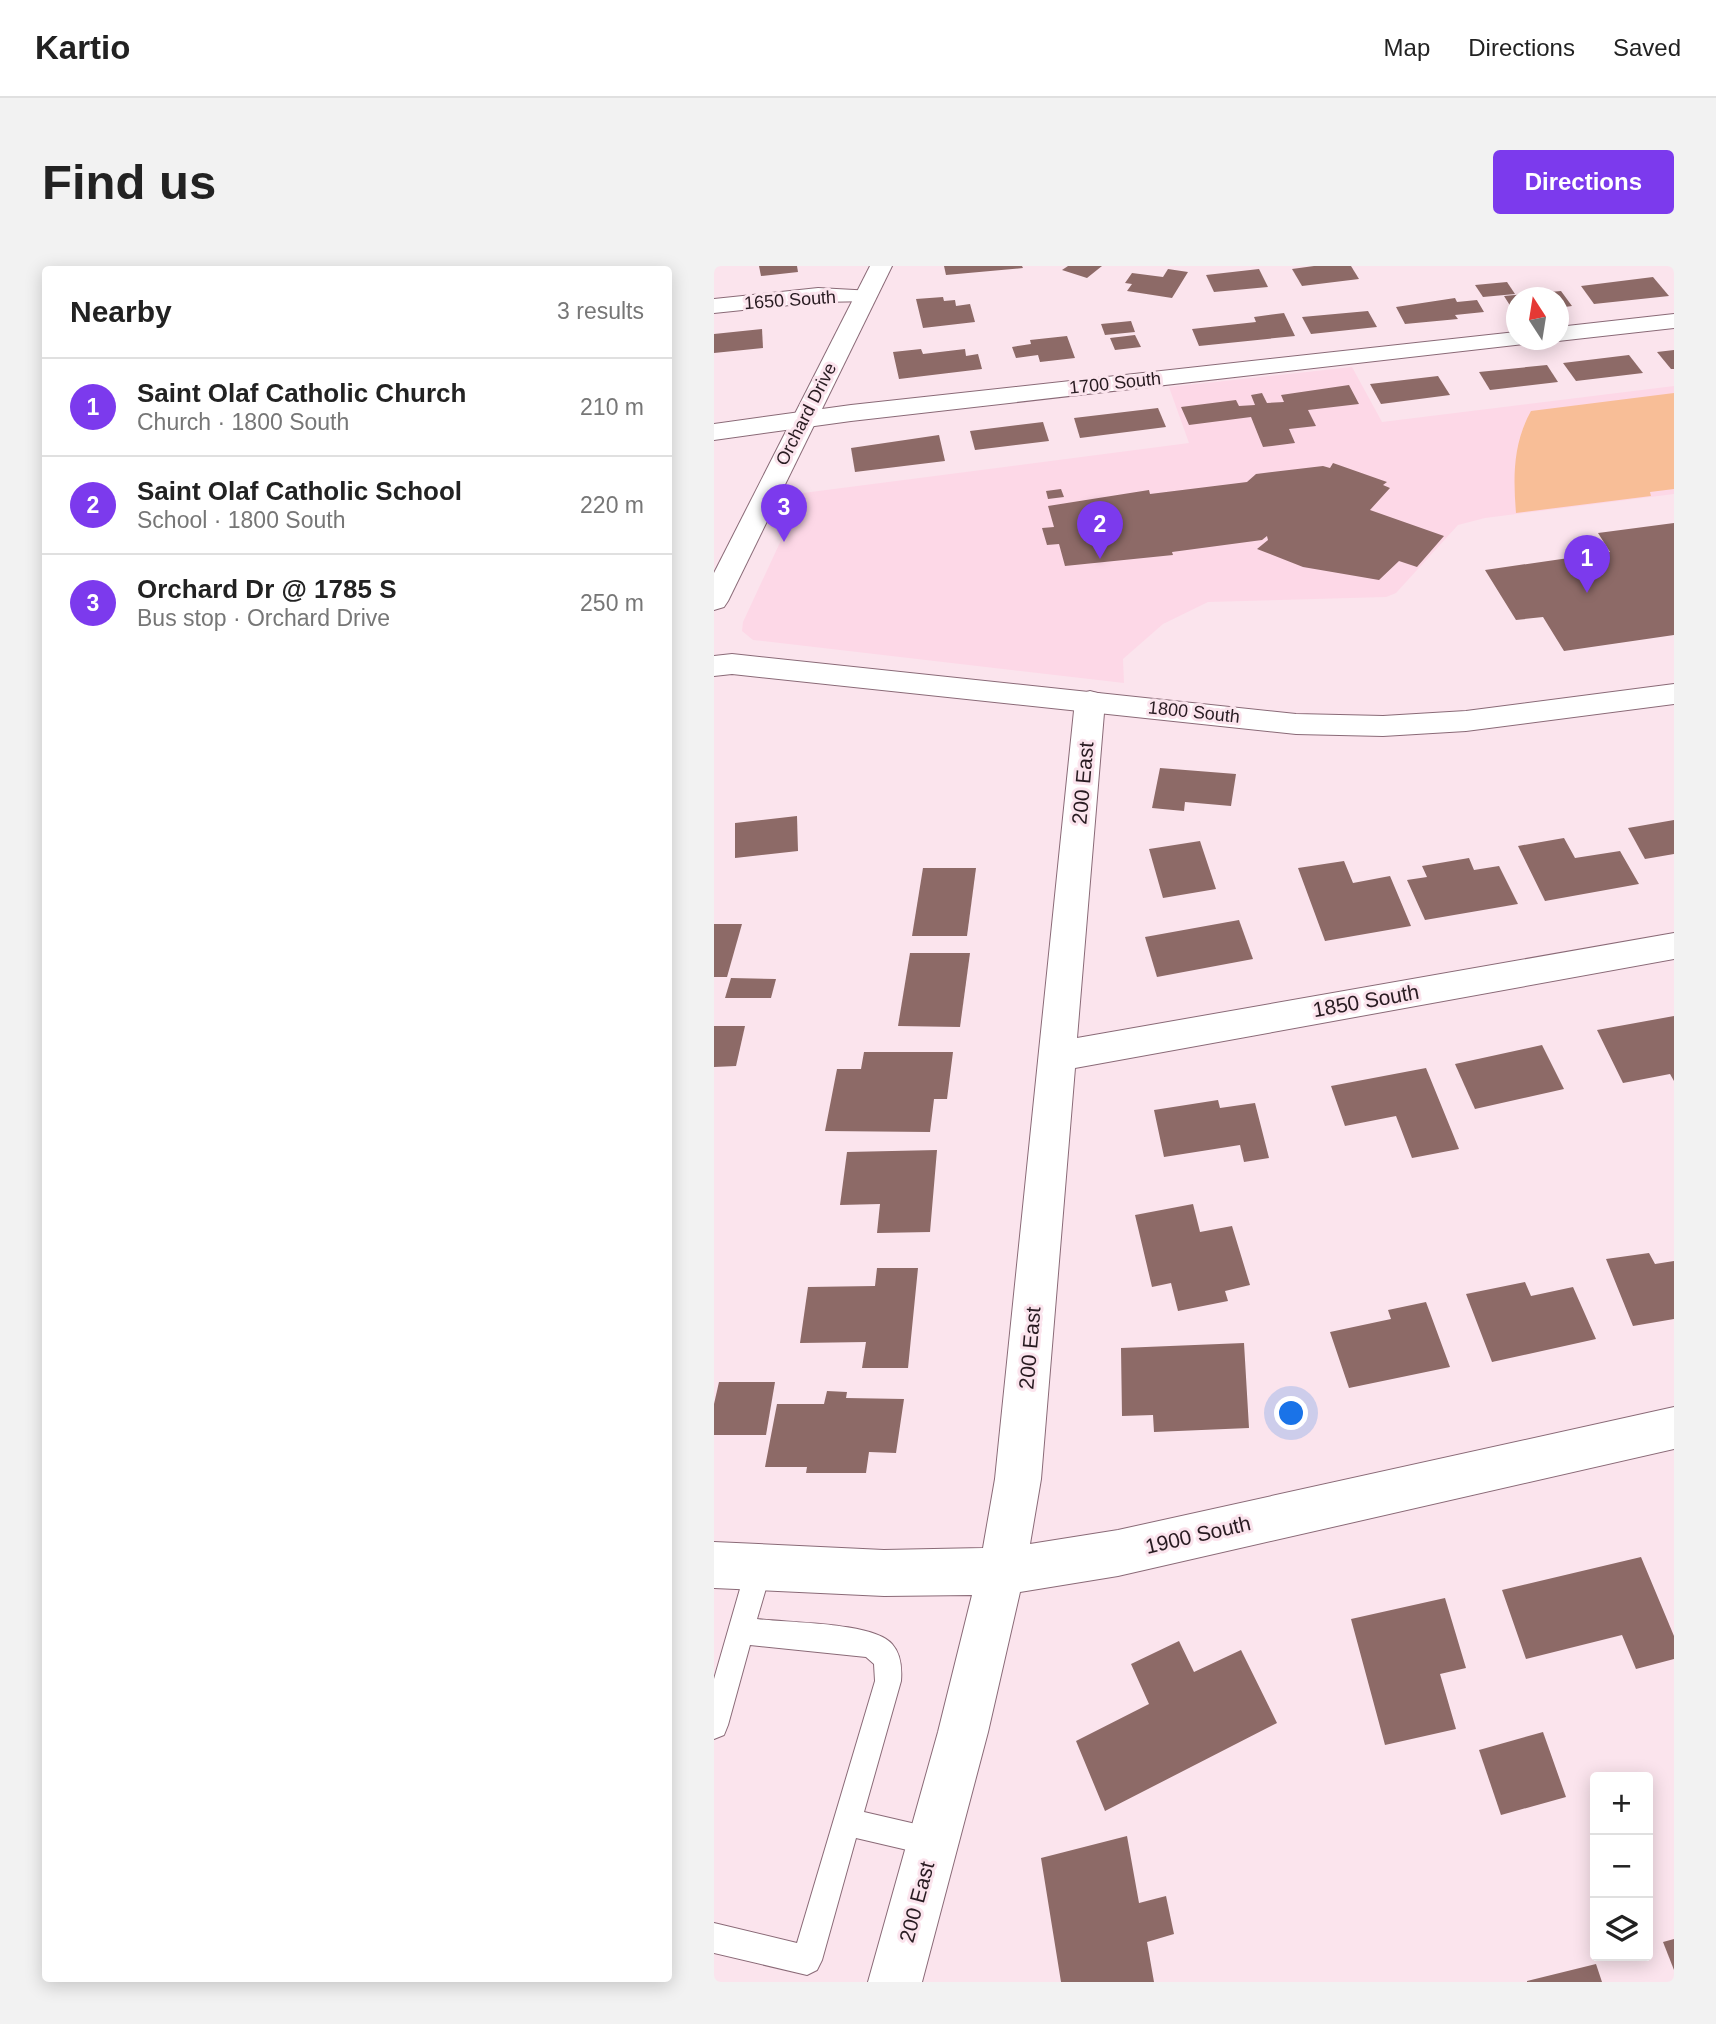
<!DOCTYPE html>
<html lang="en">
<head>
<meta charset="utf-8">
<style>
	:root { --surface:#fff; --page:#f2f2f2; --text:#222; --muted:#767676; --line:#e0e0e0; --accent:#7c3aed }
	body { margin:0; font-family:Arial,sans-serif; background:var(--page); color:var(--text) }
	.controls { position:absolute; right:21px; bottom:21px; display:grid; overflow:hidden; border-radius:7px; box-shadow:0 4px 18px #0003 }
	.controls button { width:63px; height:63px; display:grid; place-items:center; padding:0; border:0; border-bottom:2px solid var(--line); background:var(--surface); color:var(--text); font:35px sans-serif }
	.compass { position:absolute; left:792px; top:21px; width:63px; height:63px; border-radius:50%; background:var(--surface); box-shadow:0 4px 18px #0003; rotate:348deg }
	.you { position:absolute; left:578px; top:1148px; width:24px; height:24px; margin:-18px; border:5px solid #fff; border-radius:50%; background:#1a73e8; box-shadow:0 0 0 10px #1a73e833 }
	.badge { display:grid; place-items:center; width:46px; height:46px; border-radius:50%; background:var(--accent); color:#fff; font-size:23px; font-weight:700 }
	.pin { position:absolute; translate:-50% -58px; filter:drop-shadow(0 2px 4px #0008) }
	.pin::after { content:''; position:absolute; top:37px; width:24px; height:21px; background:inherit; clip-path:polygon(0 0,100% 0,50% 100%) }
	.list { margin:0; padding:0; list-style:none }
	h2 { display:flex; justify-content:space-between; align-items:center; height:91px; margin:0; padding:0 28px; font-size:30px }
	h2 small { font-size:23px; font-weight:400; color:var(--muted) }
	.list li { display:grid; grid-template-columns:46px 1fr auto; gap:21px; align-items:center; box-sizing:border-box; height:98px; padding:0 28px; border-top:2px solid var(--line) }
	.list b { display:block; font-size:26px; white-space:nowrap }
	.list p { margin:0; font-size:23px; white-space:nowrap; color:var(--muted) }
	.list em { font-size:23px; font-style:normal; color:var(--muted) }
	.icon { flex:none; width:38px; height:38px; fill:none; stroke:currentColor; stroke-width:2; stroke-linecap:round; stroke-linejoin:round }
	.map { position:relative; flex:none; width:960px; height:1716px; overflow:hidden; border-radius:7px }
	header { display:flex; align-items:center; gap:42px; box-sizing:border-box; height:98px; padding:0 35px; background:var(--surface); border-bottom:2px solid var(--line) }
	header strong { font-size:33px }
	nav { display:flex; gap:38px; margin-inline-start:auto; font-size:24px }
	.intro { display:flex; align-items:center; justify-content:space-between; box-sizing:border-box; height:168px; padding:0 42px }
	h1 { margin:0; font-size:49px }
	.button { padding:18px 32px; border-radius:7px; background:var(--accent); color:#fff; font-size:24px; font-weight:700 }
	main { display:flex; gap:42px; padding:0 42px }
	aside { flex:1; background:var(--surface); border-radius:7px; box-shadow:0 4px 18px #0003 }
	.map>svg:first-child { display:block }
	.built { fill:#fdd8e7 }
	.green { fill:#f8be97 }
	.building { fill:#8d6a67 }
	.lines { fill:none; stroke-linecap:round; stroke-linejoin:round }
	.lane-casing { stroke:#8a6a77; stroke-width:2 }
	.street-casing { stroke:#8a6a77; stroke-width:2 }
	.secondary-casing { stroke:#8a6a77; stroke-width:2 }
	.lane { fill:#fff; fill-rule:evenodd }
	.street { fill:#fff; fill-rule:evenodd }
	.secondary { fill:#fff; fill-rule:evenodd }
	.labels { text-anchor:middle; stroke-width:6; stroke-linejoin:round; paint-order:stroke }
	.far-street-label { font-size:18px; fill:#281b21; stroke:#fbe4ed }
	.street-label { font-size:21px; fill:#281b21; stroke:#fbe4ed }
</style>
</head>
<body>
<header>
<strong>Kartio</strong>
<nav><a>Map</a><a>Directions</a><a>Saved</a></nav>
</header>
<div class="intro"><h1>Find us</h1><a class="button">Directions</a></div>
<main>
<aside>
<h2>Nearby<small>3 results</small></h2>
<ul class="list">
<li><span class="badge">1</span><div><b>Saint Olaf Catholic Church</b><p>Church · 1800 South</p></div><em>210 m</em></li>
<li><span class="badge">2</span><div><b>Saint Olaf Catholic School</b><p>School · 1800 South</p></div><em>220 m</em></li>
<li><span class="badge">3</span><div><b>Orchard Dr @ 1785 S</b><p>Bus stop · Orchard Drive</p></div><em>250 m</em></li>
</ul>
</aside>
<div class="map">
<svg width="960" height="1716" viewBox="0 0 960 1716">
	<rect width="100%" height="100%" fill="#fbe4ed"/>
	<!-- built -->
	<path class="built" d="M638,101L668,156L960,120V228L771,252L744,259L682,327L672,331L494,336L449,358L409,393L410,417L49,375L39,374L28,365L29,356L89,227L475,177L455,121Z"/>
	<!-- green -->
	<path class="green" d="M960,127V223L936,226L937,230L802,247C799,211 799,177 817,145Z"/>
	<!-- building -->
	<g class="building">
		<path d="M45,0H83L84,6L47,10Z"/>
		<path d="M230,0H308L309,2L232,9Z"/>
		<path d="M354,0H388L373,12L348,4Z"/>
		<path d="M600,0H637L645,13L588,20L578,3Z"/>
		<path d="M454,3L474,6L458,32L413,25L418,18L411,17L418,7L449,11Z"/>
		<path d="M545,3L554,21L500,26L492,9Z"/>
		<path d="M939,11L955,30L880,38L867,20Z"/>
		<path d="M793,16L801,28L769,31L761,19Z"/>
		<path d="M847,25L858,40L844,42V32H802V49L790,30Z"/>
		<path d="M229,31L230,35L241,34L242,40L256,38L261,56L209,62L202,33Z"/>
		<path d="M741,32L743,36L763,34L770,46L741,49L744,53L691,58L682,41Z"/>
		<path d="M654,45L663,61L597,68L588,51Z"/>
		<path d="M570,47L581,70L485,80L478,63L542,56L540,51Z"/>
		<path d="M417,55L421,66L391,69L387,58Z"/>
		<path d="M48,63L49,82L0,87V68Z"/>
		<path d="M421,69L427,81L401,84L396,72Z"/>
		<path d="M353,70L361,92L326,96L324,89L302,92L298,81L317,78L316,74Z"/>
		<path d="M207,83L209,88L251,83L252,90L264,88L268,103L185,113L179,86Z"/>
		<path d="M960,84V103H957L943,86Z"/>
		<path d="M915,89L929,107L862,115L849,97Z"/>
		<path d="M833,99L844,116L776,124L765,106Z"/>
		<path d="M724,110L736,129L667,138L656,118Z"/>
		<path d="M635,119L645,138L594,144L602,160L575,163L581,177L549,181L537,151L475,159L467,141L522,134L525,140L541,139L537,129L548,127L553,137L570,136L567,129Z"/>
		<path d="M444,142L452,161L366,172L360,152Z"/>
		<path d="M329,156L335,175L261,184L256,165Z"/>
		<path d="M225,169L231,195L141,206L137,182Z"/>
		<path d="M619,197L673,216L669,219L676,222L656,244L730,270L703,301L685,295L665,314L589,301L543,283L554,274L553,270L548,274L458,286L459,289L351,300L345,278L333,279L328,262L340,261L334,240L435,224L436,228L533,216L542,208L609,200L616,202Z"/>
		<path d="M347,223L350,231L334,233L332,225Z"/>
		<path d="M960,257V369L850,385L829,351L802,354L771,304L896,286L884,267Z"/>
		<path d="M446,502L522,508L517,540L471,536L470,545L438,542Z"/>
		<path d="M83,550L84,585L21,592V557Z"/>
		<path d="M960,554V588L931,593L914,562Z"/>
		<path d="M850,572L861,592L906,585L925,618L831,635L804,580Z"/>
		<path d="M486,575L502,623L449,632L435,583Z"/>
		<path d="M755,592L760,604L785,600L804,638L711,654L693,614L713,611L708,600Z"/>
		<path d="M630,595L639,617L676,610L697,660L611,675L584,602Z"/>
		<path d="M209,602H262L253,670H198Z"/>
		<path d="M525,654L539,693L443,711L431,671Z"/>
		<path d="M0,658H28L13,711H0Z"/>
		<path d="M196,687H256L246,761L184,760Z"/>
		<path d="M17,712L62,713L57,732H11Z"/>
		<path d="M960,750V815L956,808L909,817L883,764Z"/>
		<path d="M0,760H31L22,800L0,801Z"/>
		<path d="M828,779L850,823L761,843L741,798Z"/>
		<path d="M150,786H239L233,833H220L216,866L111,865L123,803H147Z"/>
		<path d="M712,802L745,883L698,892L682,850L631,860L617,820Z"/>
		<path d="M504,834L506,842L541,837L555,892L530,896L526,879L450,891L440,844Z"/>
		<path d="M223,884L216,966L163,967L166,938L126,939L133,886Z"/>
		<path d="M479,938L486,966L518,960L536,1019L511,1025L514,1035L464,1045L457,1017L438,1021L421,949Z"/>
		<path d="M935,987L941,998L960,995V1053L919,1060L892,993Z"/>
		<path d="M163,1002H204L194,1102H148L152,1076L86,1077L94,1021L161,1020Z"/>
		<path d="M811,1016L817,1030L859,1021L882,1073L778,1096L752,1028Z"/>
		<path d="M712,1036L736,1101L635,1122L616,1066L677,1053L674,1044Z"/>
		<path d="M530,1077L535,1162L440,1166L439,1149L408,1150L407,1082Z"/>
		<path d="M5,1116H61L52,1169H0V1138Z"/>
		<path d="M113,1125L133,1126L132,1132L190,1133L182,1187L155,1186L152,1207H92L93,1201H51L63,1138H110Z"/>
		<path d="M927,1291L960,1370V1393L922,1403L908,1369L812,1393L788,1324Z"/>
		<path d="M731,1332L752,1402L726,1408L742,1463L671,1479L637,1353Z"/>
		<path d="M465,1375L480,1406L527,1384L563,1457L391,1545L362,1475L435,1438L417,1398Z"/>
		<path d="M829,1466L852,1531L787,1549L765,1484Z"/>
		<path d="M413,1570L425,1637L452,1630L460,1668L433,1676L440,1716H347L327,1592Z"/>
		<path d="M960,1673V1704L949,1676Z"/>
		<path d="M882,1698L888,1716H813V1715Z"/>
	</g>
	<g class="lines">
		<!-- lane casing -->
		<g class="lane-casing">
			<path id="lane" d="M45,1289L54,1293L58,1302L43,1353C74,1357 159,1356 178,1378C187,1388 188,1402 187,1415L150,1546L219,1562L229,1566L233,1576L229,1586L219,1590L142,1572L108,1694L103,1704L93,1709L0,1687V1657L83,1677L161,1415L160,1398L152,1391L36,1379L14,1459L10,1469L0,1473V1413L32,1302L36,1293Z"/>
		</g>
		<!-- street casing -->
		<g class="street-casing">
			<g id="street">
				<path d="M104,22L159,25L163,30L159,35L104,36L0,47V33Z"/>
				<path d="M960,48V62L844,75L837,74H844V61Z"/>
				<path d="M802,66V74H814L810,78L137,155L0,174V158L137,139Z"/>
				<path d="M376,425L387,428L391,435L363,772L960,667V693L361,802L327,1213L316,1278L404,1264L960,1141V1183L404,1310L306,1326L274,1466L208,1716H154L224,1466L258,1329L170,1330L0,1322V1276L170,1284L269,1282L281,1213L361,435L365,428Z"/>
			</g>
		</g>
		<!-- secondary casing -->
		<g class="secondary-casing">
			<g id="secondary">
				<path d="M156,0H178L14,335L10,341L0,344V307Z"/>
				<path d="M18,388L582,448L669,450L752,445L960,418V438L752,465L669,470L582,468L18,408L0,410V390Z"/>
			</g>
		</g>
		<!-- lane -->
		<use href="#lane" class="lane"/>
		<!-- street -->
		<use href="#street" class="street"/>
		<!-- secondary -->
		<use href="#secondary" class="secondary"/>
	</g>
	<g class="labels">
		<!-- far-street labels -->
		<g class="far-street-label">
			<text transform="translate(76 34) rotate(-4)" y="6">1650 South</text>
			<text transform="translate(401 117) rotate(-6)" y="6">1700 South</text>
			<text transform="translate(92 148) rotate(-63)" y="6">Orchard Drive</text>
			<text transform="translate(480 446) rotate(6)" y="6">1800 South</text>
		</g>
		<!-- street labels -->
		<g class="street-label">
			<text transform="translate(369 517) rotate(-85)" y="7">200 East</text>
			<text transform="translate(652 735) rotate(-10)" y="7">1850 South</text>
			<text transform="translate(316 1082) rotate(-85)" y="7">200 East</text>
			<text transform="translate(484 1269) rotate(-13)" y="7">1900 South</text>
			<text transform="translate(203 1636) rotate(-75)" y="7">200 East</text>
		</g>
	</g>
</svg>
<div class="controls">
<button>+</button>
<button>−</button>
<button><svg class="icon" aria-label="layers" viewBox="0 0 24 24"><path d="M12 4l9 5-9 5-9-5zM3 14l9 5 9-5"/></svg></button>
</div>
<svg class="compass" viewBox="-18 -18 36 36"><path d="M0-13l5 13h-10z" fill="#e53935"/><path d="M0 13l5-13h-10z" fill="#767676"/></svg>
<div class="you"></div>
<div class="pin badge" style="left:873px;top:327px">1</div>
<div class="pin badge" style="left:386px;top:293px">2</div>
<div class="pin badge" style="left:70px;top:276px">3</div>
</div>
</main>
</body>
</html>
